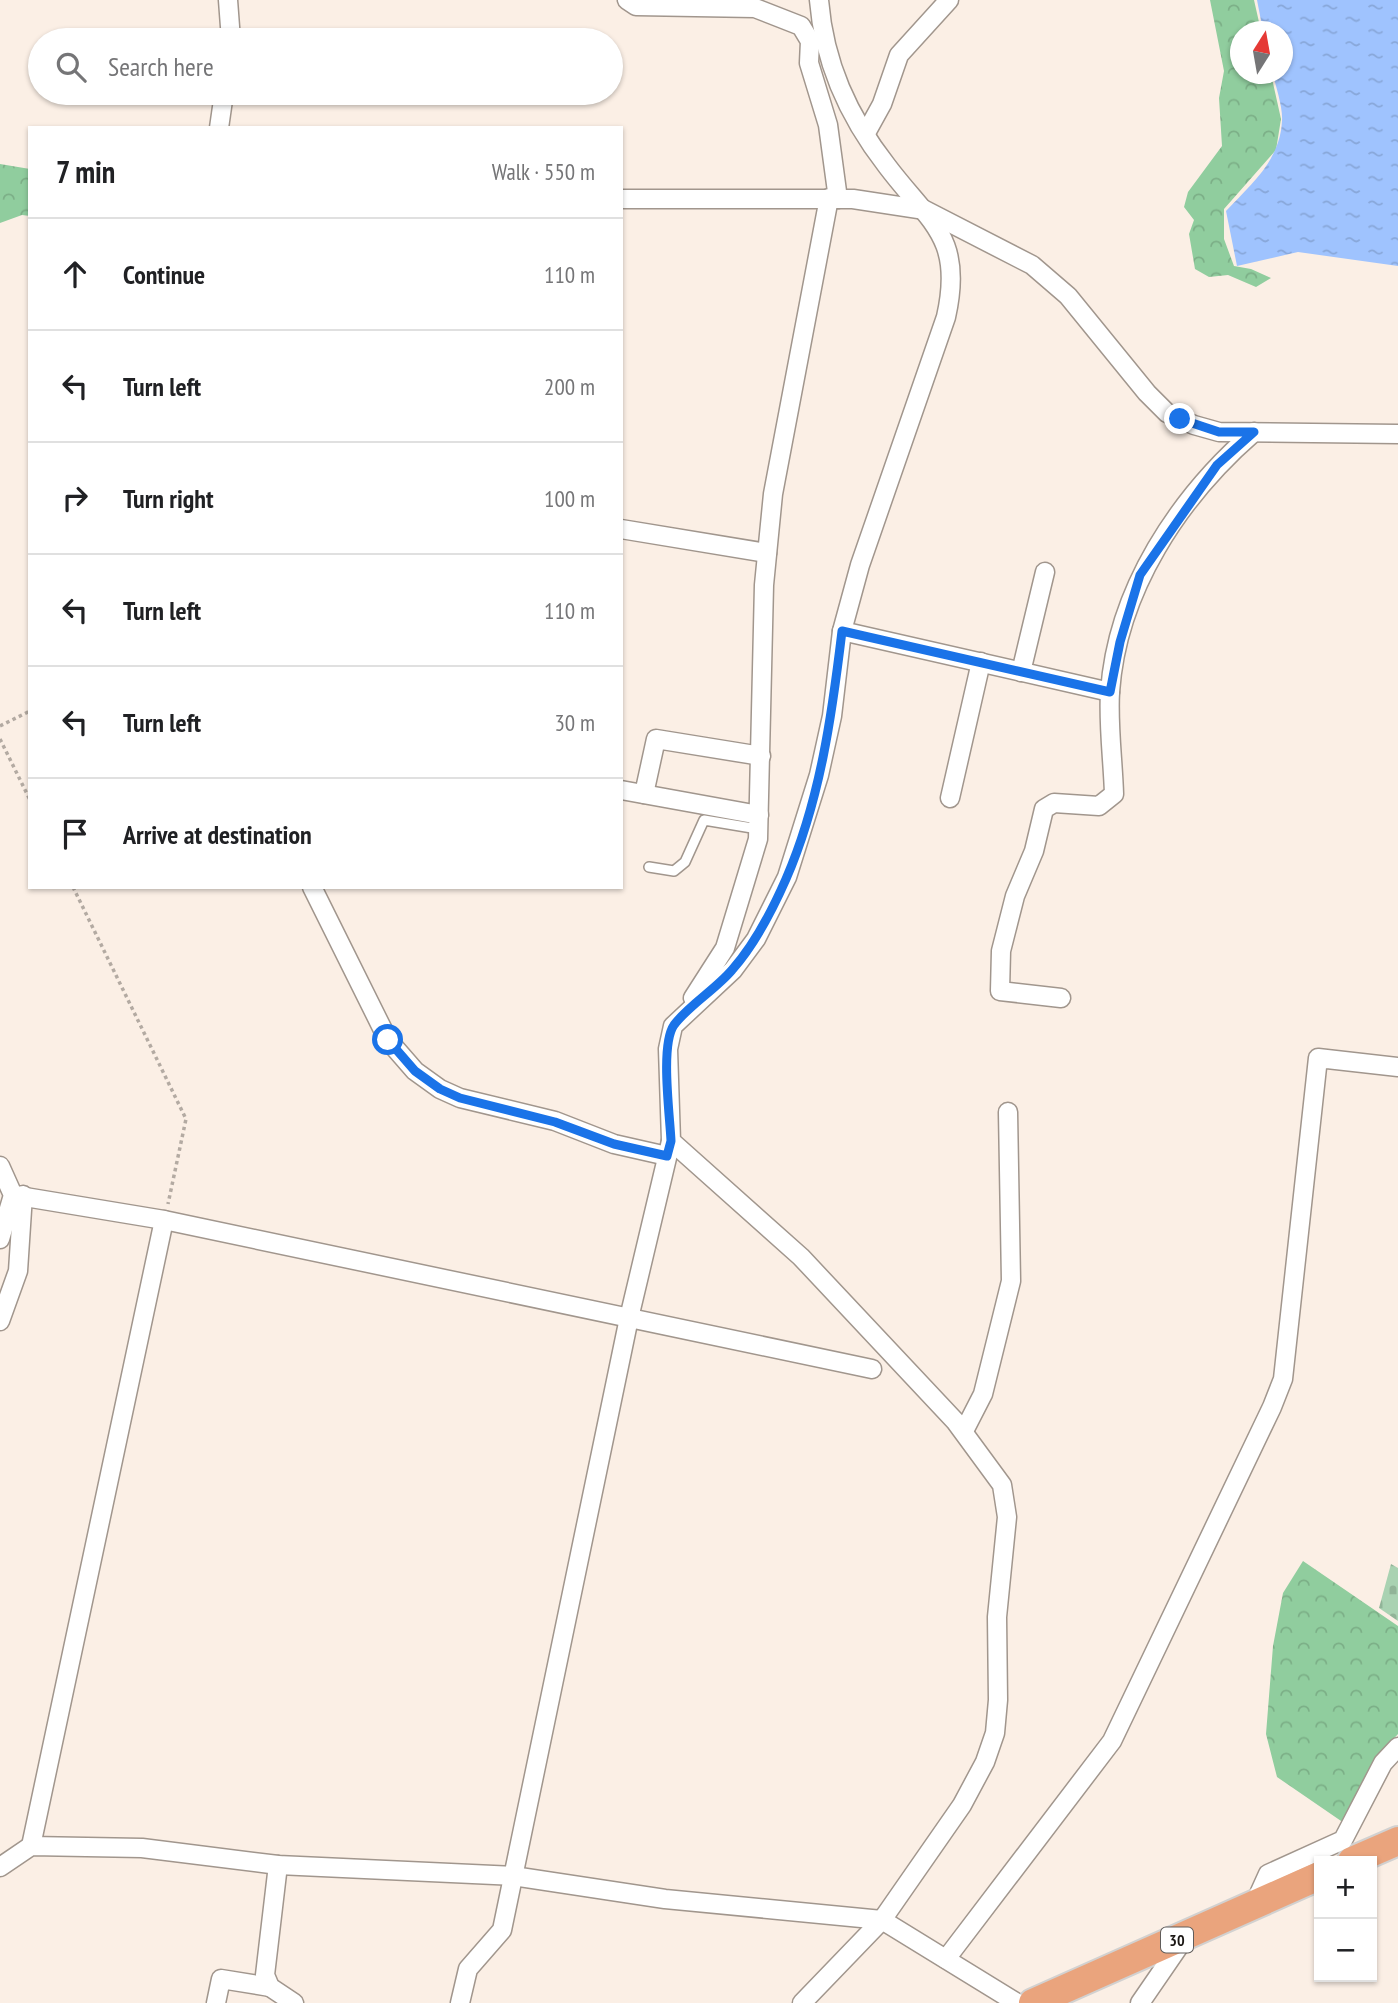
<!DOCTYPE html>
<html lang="en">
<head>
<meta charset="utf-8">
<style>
	:root { --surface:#fff; --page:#f2f2f2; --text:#202124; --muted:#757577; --line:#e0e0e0 }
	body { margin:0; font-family:"PT Sans Narrow",sans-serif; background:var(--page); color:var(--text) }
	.controls { position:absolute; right:21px; bottom:21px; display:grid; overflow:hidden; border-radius:0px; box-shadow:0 2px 5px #0004 }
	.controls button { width:63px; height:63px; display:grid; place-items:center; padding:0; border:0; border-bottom:2px solid var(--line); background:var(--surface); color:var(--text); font:35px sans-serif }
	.compass { position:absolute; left:1230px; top:21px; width:63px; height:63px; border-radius:50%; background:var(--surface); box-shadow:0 2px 5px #0004; rotate:11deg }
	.stop { position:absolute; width:21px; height:21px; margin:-16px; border:5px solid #1a73e8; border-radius:50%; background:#fff }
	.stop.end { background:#1a73e8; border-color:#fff; box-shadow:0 2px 7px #0008 }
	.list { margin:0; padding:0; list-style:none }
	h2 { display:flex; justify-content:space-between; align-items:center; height:91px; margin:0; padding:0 28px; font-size:30px }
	h2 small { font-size:23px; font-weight:400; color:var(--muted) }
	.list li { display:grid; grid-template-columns:46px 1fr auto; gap:21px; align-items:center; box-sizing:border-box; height:112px; padding:0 28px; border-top:2px solid var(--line) }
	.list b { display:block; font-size:26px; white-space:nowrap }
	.list em { font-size:23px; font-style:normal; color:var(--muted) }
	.icon { flex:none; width:38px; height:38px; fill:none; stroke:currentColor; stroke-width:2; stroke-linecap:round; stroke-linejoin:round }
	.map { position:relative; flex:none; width:1398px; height:2003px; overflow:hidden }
	.search { position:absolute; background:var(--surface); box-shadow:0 2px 5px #0004; left:28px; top:28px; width:595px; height:77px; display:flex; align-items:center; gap:18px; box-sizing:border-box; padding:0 24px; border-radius:38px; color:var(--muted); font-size:26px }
	.panel { position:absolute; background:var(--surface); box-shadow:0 2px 5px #0004; left:28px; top:126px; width:595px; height:763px; border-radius:0px }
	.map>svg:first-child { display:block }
	.forest { fill:url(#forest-crowns) }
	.cemetery { fill:url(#cemetery-stones) }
	.water { fill:url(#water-ripples) }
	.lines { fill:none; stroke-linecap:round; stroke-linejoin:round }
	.service-casing { stroke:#a1968d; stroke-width:12 }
	.minor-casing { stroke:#a1968d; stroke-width:21 }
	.primary-casing { stroke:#d2d1d0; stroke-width:32 }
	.path { stroke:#b3aaa2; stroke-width:3.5; stroke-dasharray:3.5 3.5; stroke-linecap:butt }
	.service { stroke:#fff; stroke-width:9 }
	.minor { stroke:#fff; stroke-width:18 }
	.primary { stroke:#eaa47d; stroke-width:28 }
	.route { stroke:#1a73e8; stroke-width:9 }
	.labels { text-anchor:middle; stroke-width:5; stroke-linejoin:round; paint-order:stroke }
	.shield { fill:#fff; stroke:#605d5b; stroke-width:2 }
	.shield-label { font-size:16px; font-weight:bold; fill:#1c1815 }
</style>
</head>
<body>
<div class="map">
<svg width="1398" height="2003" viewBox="0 0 1398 2003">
	<defs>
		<pattern id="forest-crowns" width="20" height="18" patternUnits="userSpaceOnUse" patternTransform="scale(1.75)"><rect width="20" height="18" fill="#90cd9e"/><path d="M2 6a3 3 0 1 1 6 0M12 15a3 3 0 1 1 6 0" fill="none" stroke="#7caf87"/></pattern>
		<pattern id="cemetery-stones" width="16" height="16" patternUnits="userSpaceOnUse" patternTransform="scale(1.75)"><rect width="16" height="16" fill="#a9d2b2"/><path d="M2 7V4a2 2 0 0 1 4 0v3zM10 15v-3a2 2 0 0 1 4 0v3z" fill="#91b498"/></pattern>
		<pattern id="water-ripples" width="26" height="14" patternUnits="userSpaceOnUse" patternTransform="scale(1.75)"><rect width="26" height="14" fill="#9fc3fe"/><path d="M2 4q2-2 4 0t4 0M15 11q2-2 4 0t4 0" fill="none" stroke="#88a7d9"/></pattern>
	</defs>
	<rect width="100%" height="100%" fill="#fbefe5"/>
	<!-- forest -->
	<g class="forest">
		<path d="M1210,0H1254L1261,31L1240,32V74H1271L1281,119L1276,150L1224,209V239L1234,266L1251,269L1271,278L1256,287L1228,275L1209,277L1195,269L1189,234L1194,220L1184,207L1188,192L1222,146L1219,98L1224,71Z"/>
		<path d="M0,164L30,169V216L22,215L0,223Z"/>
		<path d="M1303,1561L1398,1626V1734L1377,1757L1344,1823L1277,1777L1266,1734L1273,1646L1283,1593Z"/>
	</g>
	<!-- cemetery -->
	<path class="cemetery" d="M1391,1564L1398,1568V1621L1379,1608Z"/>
	<!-- water -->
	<path class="water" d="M1257,0H1398V266L1298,252L1237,266L1226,211C1251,184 1280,161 1282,121C1283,107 1276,88 1273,74H1282V32L1263,31Z"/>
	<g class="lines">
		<!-- service casing -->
		<g class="service-casing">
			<path id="service" d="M649,867L674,871L685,862L704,820L758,829"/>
		</g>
		<!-- minor casing -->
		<g class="minor-casing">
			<g id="minor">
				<path d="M228,0L231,40"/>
				<path d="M627,0L636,6L755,8L801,26L810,41L809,63L828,125L838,199"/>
				<path d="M219,128L224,93"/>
				<path d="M866,133L882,104L899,55L949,0"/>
				<path d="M621,199H853L925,210L1032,265L1068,296L1147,393L1167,413L1194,425L1219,432L1398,434"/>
				<path d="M621,529L767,553"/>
				<path d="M842,631L1110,692"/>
				<path d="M1021,672L1045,572"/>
				<path d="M621,790L759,815"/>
				<path d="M644,794L656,739L761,756"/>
				<path d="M950,798L981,662"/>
				<path d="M312,887L388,1040L415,1071L440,1089L460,1098L555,1121L614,1144L667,1156"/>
				<path d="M693,998L725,948L758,839L764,585L773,494L829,198"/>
				<path d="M1061,998L1000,991L1001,951L1015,896L1034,851L1044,809L1054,803L1099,806L1114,794C1113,761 1108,725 1110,692C1117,590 1179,497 1254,432"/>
				<path d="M0,1166L13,1195L0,1239"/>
				<path d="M13,1195L164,1220L872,1369"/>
				<path d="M0,1321L18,1271L23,1195"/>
				<path d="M964,1431L983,1394L1011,1281L1008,1112"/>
				<path d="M31,1846L164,1220"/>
				<path d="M278,1865L265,1975L270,1987L294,2003"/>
				<path d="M0,1867L31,1846L142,1848L278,1865L513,1876L665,1899L882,1920L1017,2003"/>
				<path d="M1254,1905L1268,1874L1343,1840L1383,1763L1398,1747"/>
				<path d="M946,1959L1112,1741L1272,1407L1283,1379L1318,1058L1398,1067"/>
				<path d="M216,2003L221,1979L270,1987"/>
				<path d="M460,2003L468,1969L502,1930L629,1318L671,1141"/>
				<path d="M802,2003L882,1920L962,1805L985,1762L995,1733L998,1700L997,1617L1007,1517L1002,1485L955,1421L801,1257L671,1141L668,1049L673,1026L733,970L756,939L787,877L819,775L832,716L842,631L860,565L946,317C964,237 930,223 887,166C848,116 824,63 819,0"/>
				<path d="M1140,2003L1184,1939"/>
			</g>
		</g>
		<!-- primary casing -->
		<g class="primary-casing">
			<g id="primary">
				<path d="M1352,1861L1398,1841"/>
				<path d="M1033,2003L1319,1876"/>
			</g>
		</g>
		<!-- path -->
		<g class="path">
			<path d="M0,726L30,711"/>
			<path d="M0,739L30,800"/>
			<path d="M73,887L186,1119L168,1204"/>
		</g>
		<!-- service -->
		<use href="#service" class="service"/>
		<!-- minor -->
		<use href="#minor" class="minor"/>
		<!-- primary -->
		<use href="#primary" class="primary"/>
	</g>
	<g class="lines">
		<!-- route -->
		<path class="route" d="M388,1040L415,1071L440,1089L460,1098L555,1122L614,1144L667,1156L671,1141C670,1116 660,1045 674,1025C688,1006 716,989 732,970C755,944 772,911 786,879C820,801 832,715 842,631L1110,692L1120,642L1140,575L1217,465L1254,432H1219L1180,419"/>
	</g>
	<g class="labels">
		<!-- shield labels -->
		<rect class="shield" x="1161" y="1927.5" width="32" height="25" rx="5"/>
		<g class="shield-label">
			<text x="1177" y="1946">30</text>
		</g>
	</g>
</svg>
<div class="controls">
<button>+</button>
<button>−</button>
</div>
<svg class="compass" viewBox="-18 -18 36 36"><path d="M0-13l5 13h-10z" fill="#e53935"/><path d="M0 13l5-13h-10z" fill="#757577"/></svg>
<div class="stop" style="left:388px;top:1040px"></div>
<div class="stop end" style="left:1180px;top:419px"></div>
<div class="search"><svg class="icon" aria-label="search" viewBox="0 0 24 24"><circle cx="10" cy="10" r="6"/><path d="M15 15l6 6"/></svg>Search here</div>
<section class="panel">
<h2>7 min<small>Walk · 550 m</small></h2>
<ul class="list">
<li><svg class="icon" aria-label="ahead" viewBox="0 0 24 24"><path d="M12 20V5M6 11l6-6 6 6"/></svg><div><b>Continue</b></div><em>110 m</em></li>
<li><svg class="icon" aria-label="left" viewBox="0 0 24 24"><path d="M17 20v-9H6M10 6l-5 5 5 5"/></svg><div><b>Turn left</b></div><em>200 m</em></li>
<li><svg class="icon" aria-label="right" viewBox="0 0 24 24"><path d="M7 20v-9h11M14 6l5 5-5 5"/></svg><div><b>Turn right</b></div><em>100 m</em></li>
<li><svg class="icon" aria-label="left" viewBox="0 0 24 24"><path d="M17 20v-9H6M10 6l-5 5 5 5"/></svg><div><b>Turn left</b></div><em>110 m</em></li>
<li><svg class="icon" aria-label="left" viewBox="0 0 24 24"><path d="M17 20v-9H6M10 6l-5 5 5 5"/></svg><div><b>Turn left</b></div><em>30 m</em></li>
<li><svg class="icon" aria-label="arrive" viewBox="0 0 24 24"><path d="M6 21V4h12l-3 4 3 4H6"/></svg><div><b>Arrive at destination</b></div></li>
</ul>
</section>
</div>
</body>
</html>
